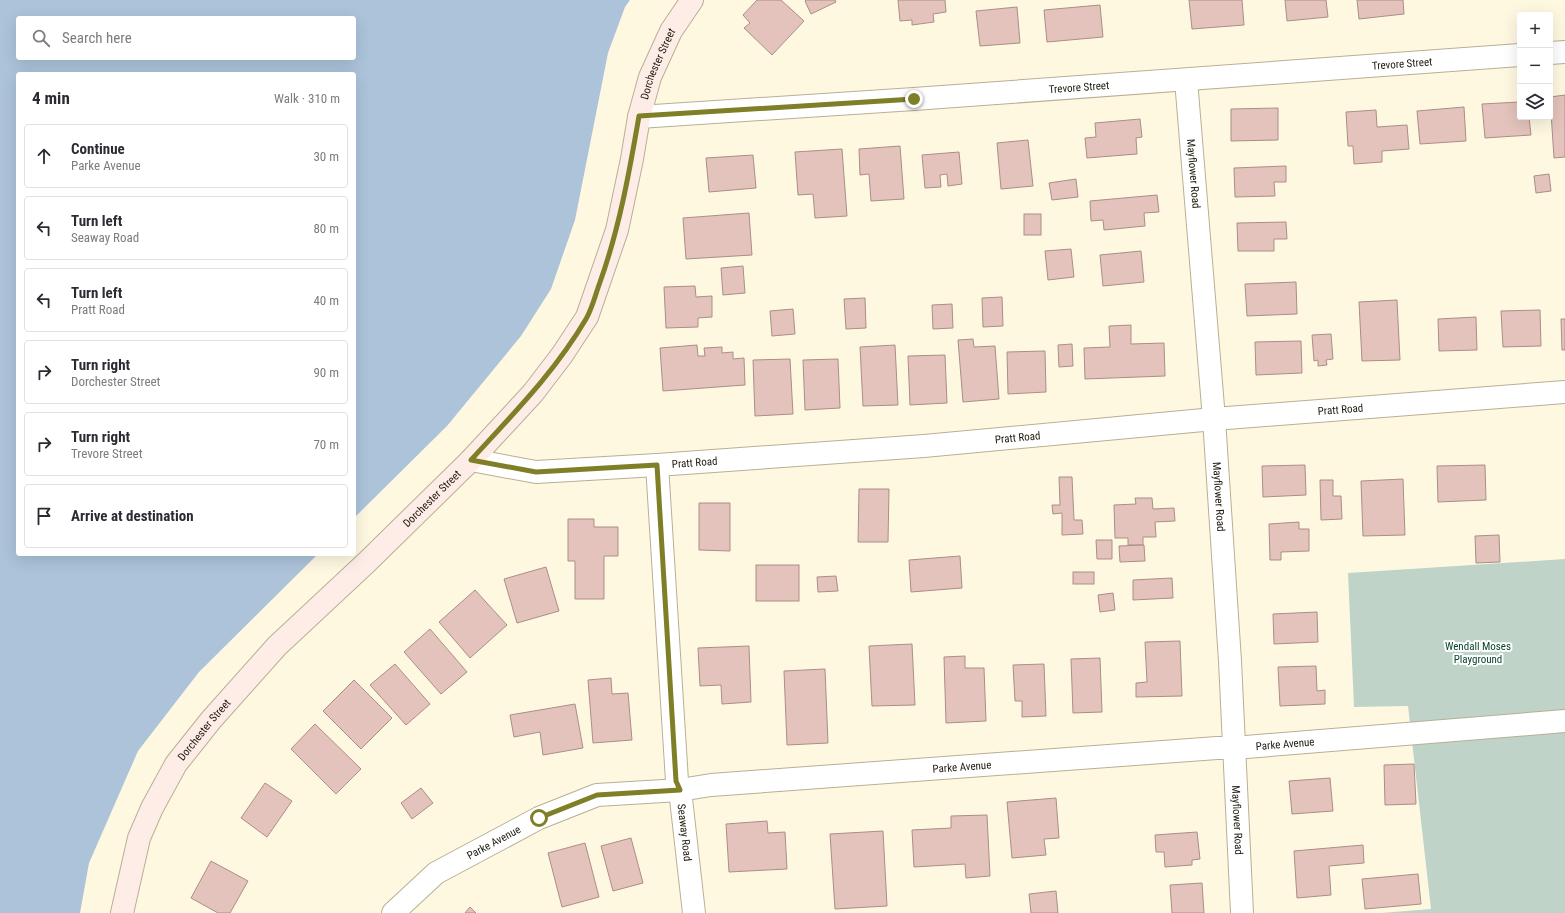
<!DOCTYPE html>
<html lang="en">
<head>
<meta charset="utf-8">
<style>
	:root { --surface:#fff; --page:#f7f7f7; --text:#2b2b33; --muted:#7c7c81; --line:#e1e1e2 }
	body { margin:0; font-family:"Roboto Condensed",sans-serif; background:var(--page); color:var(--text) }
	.controls { position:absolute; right:12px; top:12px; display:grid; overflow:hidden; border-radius:4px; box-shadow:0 4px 16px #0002 }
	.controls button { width:36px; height:36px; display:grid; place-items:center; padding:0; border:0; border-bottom:1px solid var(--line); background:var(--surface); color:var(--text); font:20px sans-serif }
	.stop { position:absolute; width:12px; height:12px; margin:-9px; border:3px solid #7f7f27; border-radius:50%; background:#fff }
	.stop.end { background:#7f7f27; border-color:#fff; box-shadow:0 1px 4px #0008 }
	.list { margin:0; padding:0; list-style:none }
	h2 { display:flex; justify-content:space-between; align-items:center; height:52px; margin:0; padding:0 16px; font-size:17px }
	h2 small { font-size:13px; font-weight:400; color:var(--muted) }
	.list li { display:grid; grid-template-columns:26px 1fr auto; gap:12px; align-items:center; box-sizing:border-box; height:64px; margin:0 8px 8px; padding:0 8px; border:1px solid var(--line); border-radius:4px }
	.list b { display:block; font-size:15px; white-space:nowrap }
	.list p { margin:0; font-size:13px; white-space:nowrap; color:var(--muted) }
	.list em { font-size:13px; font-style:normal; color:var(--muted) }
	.icon { flex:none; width:22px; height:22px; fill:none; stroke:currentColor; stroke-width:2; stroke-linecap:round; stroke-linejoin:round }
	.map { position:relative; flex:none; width:1565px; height:913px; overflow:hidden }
	.search { position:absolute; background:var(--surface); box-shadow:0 4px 16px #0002; left:16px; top:16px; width:340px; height:44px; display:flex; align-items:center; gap:10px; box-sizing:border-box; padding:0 14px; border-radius:4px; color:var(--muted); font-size:15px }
	.panel { position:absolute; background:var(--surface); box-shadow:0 4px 16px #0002; left:16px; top:72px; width:340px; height:484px; border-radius:4px }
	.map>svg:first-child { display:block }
	.green { fill:#bfd3c8 }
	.water { fill:#acc3da; fill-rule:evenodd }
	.building { fill:#e3c3bb; stroke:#ab8e86 }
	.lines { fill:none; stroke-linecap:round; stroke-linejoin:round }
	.street-casing { stroke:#b8af95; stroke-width:24 }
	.secondary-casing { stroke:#b8af95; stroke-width:24 }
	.street { stroke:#fff; stroke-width:22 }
	.secondary { stroke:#feede7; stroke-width:22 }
	.route { stroke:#7f7f27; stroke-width:5 }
	.labels { text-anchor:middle; stroke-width:4; stroke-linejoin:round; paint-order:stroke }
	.street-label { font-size:11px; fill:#1d190f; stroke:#fff }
	.park-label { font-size:11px; fill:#08442e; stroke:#fff }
</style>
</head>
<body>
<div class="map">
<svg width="1565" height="913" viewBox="0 0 1565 913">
	<rect width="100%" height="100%" fill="#fff8e1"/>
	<!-- green -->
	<path class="green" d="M1565,559V913H1381L1431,909L1408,706L1354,707L1348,573Z"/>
	<!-- water -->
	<path class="water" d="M0,0H630L625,7L608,53L575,220L551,289L521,336L447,426L354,518V74H18V554H318L199,672L138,751L89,863L80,913H0ZM18,18H354V58H18Z"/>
	<!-- building -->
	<g class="building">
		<path d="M757,0H781L804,21L772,55L744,28L750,23L743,15Z"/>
		<path d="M806,0H835L836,2L811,14L805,1Z"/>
		<path d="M898,0H945L946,12L933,14L934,22L912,25V20L900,21Z"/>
		<path d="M1189,0H1242L1244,25L1192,29Z"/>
		<path d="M1285,0H1326L1328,17L1287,21Z"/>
		<path d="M1357,0H1403L1404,14L1359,19Z"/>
		<path d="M1100,5L1103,37L1047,42L1044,10Z"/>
		<path d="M1017,7L1020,43L980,46L976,11Z"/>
		<path d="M1565,95V157L1554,158L1550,97Z"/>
		<path d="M1520,102V117H1529L1531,135L1485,138L1482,104Z"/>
		<path d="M1464,107L1466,141L1420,144L1417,111Z"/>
		<path d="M1278,108V140L1231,141V109Z"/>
		<path d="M1376,110L1377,127L1407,125L1409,149L1382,151V162L1354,164L1353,146H1348L1346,112Z"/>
		<path d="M1140,119L1142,137L1136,138L1137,154L1087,158L1085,138L1096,137L1095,123Z"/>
		<path d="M1028,140L1033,186L1001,189L997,143Z"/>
		<path d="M900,146L904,199L871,201L869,174L860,175L859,149Z"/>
		<path d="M842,149L847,216L815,218L813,194L798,195L795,152Z"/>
		<path d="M959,152L962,184L948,186L947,174L940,175L941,187L925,188L922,155Z"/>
		<path d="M753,155L756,188L709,192L706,158Z"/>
		<path d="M1286,166V182H1274L1275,196L1235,197L1234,168Z"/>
		<path d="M1549,174L1551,191L1536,193L1534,176Z"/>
		<path d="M1076,179L1078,197L1052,200L1049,183Z"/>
		<path d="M1157,195L1159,212L1144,213L1145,226L1104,230L1103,220L1091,221L1090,201Z"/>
		<path d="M749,213L752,255L686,259L683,218Z"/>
		<rect x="1024" y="214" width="17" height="21"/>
		<path d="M1286,222L1287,239H1274V251H1238L1237,223Z"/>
		<path d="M1071,249L1074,277L1048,280L1045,251Z"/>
		<path d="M1141,251L1144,282L1103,286L1100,255Z"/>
		<path d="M743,266L745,293L723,295L721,268Z"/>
		<path d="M1296,282L1297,314L1247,316L1245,284Z"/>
		<path d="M695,286L696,297L712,296V317L698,318V327L666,328L664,287Z"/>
		<path d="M1002,297L1003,326L983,327L982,298Z"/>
		<path d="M865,298L866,328L846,329L844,299Z"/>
		<path d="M1397,300L1400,360L1362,361L1359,302Z"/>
		<path d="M952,304L953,328L933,329L932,305Z"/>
		<path d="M793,309L795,334L772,336L770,311Z"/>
		<path d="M1540,310L1541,346L1503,347L1501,311Z"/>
		<path d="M1476,317L1477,350L1439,351L1438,319Z"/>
		<path d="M1561,319H1565V350H1562Z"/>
		<path d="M1131,325V344L1164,343L1165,376L1085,379L1084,348L1110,347L1109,326Z"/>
		<path d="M1331,334L1333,359L1326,360L1327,365L1318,366V360L1314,361L1312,335Z"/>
		<path d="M973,339L974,347L995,346L999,399L963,402L958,340Z"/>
		<path d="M1301,341L1302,373L1256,375L1255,342Z"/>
		<path d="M1072,344L1073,366L1059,367L1058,345Z"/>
		<path d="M697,345L698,356H705L704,348L722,347V353L733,352V359L744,358L745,385L663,391L660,348Z"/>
		<path d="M895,345L898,405L863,406L860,347Z"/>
		<path d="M1045,351L1046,392L1008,394L1007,352Z"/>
		<path d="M945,355L947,403L910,405L908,356Z"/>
		<path d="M790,359L793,414L755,416L753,360Z"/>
		<path d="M838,359L840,408L805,410L803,360Z"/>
		<path d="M1305,465L1306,495L1263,497L1262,466Z"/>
		<path d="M1485,465L1486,500L1438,502L1437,466Z"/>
		<path d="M1059,477H1072L1074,520H1082L1083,534L1062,535V513L1053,514L1052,505H1060Z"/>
		<path d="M1403,479L1405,535L1363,536L1361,481Z"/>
		<path d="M1320,480H1333V496H1341L1342,519L1321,520Z"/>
		<path d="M859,489H889L888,542H858Z"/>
		<path d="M1135,498H1152L1153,509L1174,508L1175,521L1155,522L1156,537H1143V545H1128V538H1115L1114,505L1136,504Z"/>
		<path d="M699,503H730V551L699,550Z"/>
		<path d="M568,519H594V527H618V556H604V599H575V561H568Z"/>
		<path d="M1299,522V529H1309V551L1281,552V560H1270L1269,524Z"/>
		<path d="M1499,535L1500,562L1476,563L1475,536Z"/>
		<path d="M1096,540H1112V559H1097Z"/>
		<path d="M1144,545L1145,561L1120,562L1119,546Z"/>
		<path d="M960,556L962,588L911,592L909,560Z"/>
		<rect x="756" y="565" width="43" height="36"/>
		<path d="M546,567L559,611L517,623L504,579Z"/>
		<rect x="1073" y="572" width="21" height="12"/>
		<path d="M836,576L838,591L818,592L817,577Z"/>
		<path d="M1172,578L1173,598L1133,600V580Z"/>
		<path d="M475,590L507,625L470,658L439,622Z"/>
		<path d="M1113,593L1115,610L1100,612L1098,595Z"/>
		<path d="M1317,612L1318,642L1274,644L1273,614Z"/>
		<path d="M430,629L467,672L441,694L404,652Z"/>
		<path d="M1180,641L1182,696L1136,697V683L1147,682L1145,642Z"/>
		<path d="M912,644L915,705L872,706L869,646Z"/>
		<path d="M749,646L751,702L722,704L721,685L700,686L698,648Z"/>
		<path d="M965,656V668H984L986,721L946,723L944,657Z"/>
		<path d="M1100,658L1102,712L1073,713L1071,659Z"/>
		<path d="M395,664L430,704L406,725L370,685Z"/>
		<path d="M1044,664L1046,716L1022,717V701H1015L1013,665Z"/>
		<path d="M1316,666L1317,691L1325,690V704L1280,706L1278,667Z"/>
		<path d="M825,669L828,743L787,745L784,671Z"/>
		<path d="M611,678L612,694L628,693L632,740L593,743L588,680Z"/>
		<path d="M354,680L392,718L361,749L323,711Z"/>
		<path d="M575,704L583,748L543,755L540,732L514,737L510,715Z"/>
		<path d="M315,724L361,769L336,794L291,749Z"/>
		<path d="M1414,764L1416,804L1385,805L1384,765Z"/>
		<path d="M1330,778L1333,811L1292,814L1289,781Z"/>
		<path d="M265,783L292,801L267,837L241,818Z"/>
		<path d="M421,788L433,803L412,819L401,803Z"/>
		<path d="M1056,798L1059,838L1044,839L1046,855L1012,858L1007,802Z"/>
		<path d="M987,815L990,876L966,878L965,864L914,867L912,830L951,828V816Z"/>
		<path d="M767,821L768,833L785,832L787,869L729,872L726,824Z"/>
		<path d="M883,831L887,906L835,909L830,834Z"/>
		<path d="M1197,832L1200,859L1192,860V865L1165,867L1164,852H1156L1155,835Z"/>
		<path d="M631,838L643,883L613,891L601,846Z"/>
		<path d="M585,843L599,897L562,907L548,853Z"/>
		<path d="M1363,845L1364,863L1329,866L1331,895L1297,898L1294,851Z"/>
		<path d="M211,861L248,881L230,913H218L191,898Z"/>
		<path d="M1418,874L1421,904L1365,909L1362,879Z"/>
		<path d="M1202,883L1204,913H1172L1170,885Z"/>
		<path d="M1056,891L1058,913H1031L1029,894Z"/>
		<path d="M470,907L476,913H465Z"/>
	</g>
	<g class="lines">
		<!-- street casing -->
		<g class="street-casing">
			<g id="street">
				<path d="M1550,53L1565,52"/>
				<path id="s1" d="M1186,80L1214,419L1230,661L1242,913"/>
				<path id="s2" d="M639,117L914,99L1520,55"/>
				<path id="s3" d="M471,460L536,472L657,465L924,446L1214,419L1565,392"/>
				<path id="s4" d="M657,465L677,781L680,790L694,913"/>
				<path id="s5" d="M393,913L436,873L539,818L597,795L680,790L711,785L1217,748H1234L1565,721"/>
			</g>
		</g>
		<!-- secondary casing -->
		<g class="secondary-casing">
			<g id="secondary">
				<path id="s6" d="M122,913L139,838L152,808L176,764L211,720L277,646L367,562L471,460L533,393L562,355L587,317L617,230L632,159L639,117L650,77L671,31L692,0"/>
			</g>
		</g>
		<!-- street -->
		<use href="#street" class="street"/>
		<!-- secondary -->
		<use href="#secondary" class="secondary"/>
	</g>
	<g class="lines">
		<!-- route -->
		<path class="route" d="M539,818L597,795L680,790L676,781L657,465L536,472L471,460C512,415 555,372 586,319C592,309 595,296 599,285C619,230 629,174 639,116L914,99"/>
	</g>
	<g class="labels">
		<!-- street labels -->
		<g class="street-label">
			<text dy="4" stroke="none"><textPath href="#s6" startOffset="1032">Dorchester Street</textPath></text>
			<text dy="4" stroke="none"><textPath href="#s2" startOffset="765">Trevore Street</textPath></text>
			<text dy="4" stroke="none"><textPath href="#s2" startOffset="441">Trevore Street</textPath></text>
			<text dy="4" stroke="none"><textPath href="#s1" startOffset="94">Mayflower Road</textPath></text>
			<text dy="4" stroke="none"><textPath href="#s3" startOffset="873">Pratt Road</textPath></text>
			<text dy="4" stroke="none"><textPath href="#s3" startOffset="549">Pratt Road</textPath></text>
			<text dy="4" stroke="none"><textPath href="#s3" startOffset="225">Pratt Road</textPath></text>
			<text dy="4" stroke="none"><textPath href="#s1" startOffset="418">Mayflower Road</textPath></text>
			<text dy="4" stroke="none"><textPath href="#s6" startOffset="529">Dorchester Street</textPath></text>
			<text dy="4" stroke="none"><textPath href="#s6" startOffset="204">Dorchester Street</textPath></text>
			<text dy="4" stroke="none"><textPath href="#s5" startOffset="928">Parke Avenue</textPath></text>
			<text dy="4" stroke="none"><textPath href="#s5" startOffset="604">Parke Avenue</textPath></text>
			<text dy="4" stroke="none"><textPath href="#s1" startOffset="742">Mayflower Road</textPath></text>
			<text dy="4" stroke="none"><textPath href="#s4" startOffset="369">Seaway Road</textPath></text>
			<text dy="4" stroke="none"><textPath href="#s5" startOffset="124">Parke Avenue</textPath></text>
		</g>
		<!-- park labels -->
		<g class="park-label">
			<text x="1478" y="650">Wendall Moses<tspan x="1478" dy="13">Playground</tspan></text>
		</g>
	</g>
</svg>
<div class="controls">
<button>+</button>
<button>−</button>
<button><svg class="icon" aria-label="layers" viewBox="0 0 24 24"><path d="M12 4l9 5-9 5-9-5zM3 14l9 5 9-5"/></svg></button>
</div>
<div class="stop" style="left:539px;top:818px"></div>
<div class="stop end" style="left:914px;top:99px"></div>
<div class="search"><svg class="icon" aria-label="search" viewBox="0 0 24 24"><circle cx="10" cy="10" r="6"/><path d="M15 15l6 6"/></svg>Search here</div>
<section class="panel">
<h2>4 min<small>Walk · 310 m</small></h2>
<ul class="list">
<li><svg class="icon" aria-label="ahead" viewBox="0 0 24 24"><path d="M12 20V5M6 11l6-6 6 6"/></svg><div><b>Continue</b><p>Parke Avenue</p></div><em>30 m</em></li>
<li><svg class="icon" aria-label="left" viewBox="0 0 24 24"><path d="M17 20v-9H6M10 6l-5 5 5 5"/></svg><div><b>Turn left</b><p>Seaway Road</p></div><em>80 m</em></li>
<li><svg class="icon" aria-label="left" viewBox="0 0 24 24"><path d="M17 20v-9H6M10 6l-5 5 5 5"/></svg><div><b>Turn left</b><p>Pratt Road</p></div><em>40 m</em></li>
<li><svg class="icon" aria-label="right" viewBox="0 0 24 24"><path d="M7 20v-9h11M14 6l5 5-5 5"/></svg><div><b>Turn right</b><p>Dorchester Street</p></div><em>90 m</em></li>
<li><svg class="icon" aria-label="right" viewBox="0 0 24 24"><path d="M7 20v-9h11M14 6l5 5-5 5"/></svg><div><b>Turn right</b><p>Trevore Street</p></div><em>70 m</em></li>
<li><svg class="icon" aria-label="arrive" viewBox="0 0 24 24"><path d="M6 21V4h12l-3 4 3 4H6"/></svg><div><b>Arrive at destination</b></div></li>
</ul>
</section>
</div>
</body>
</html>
